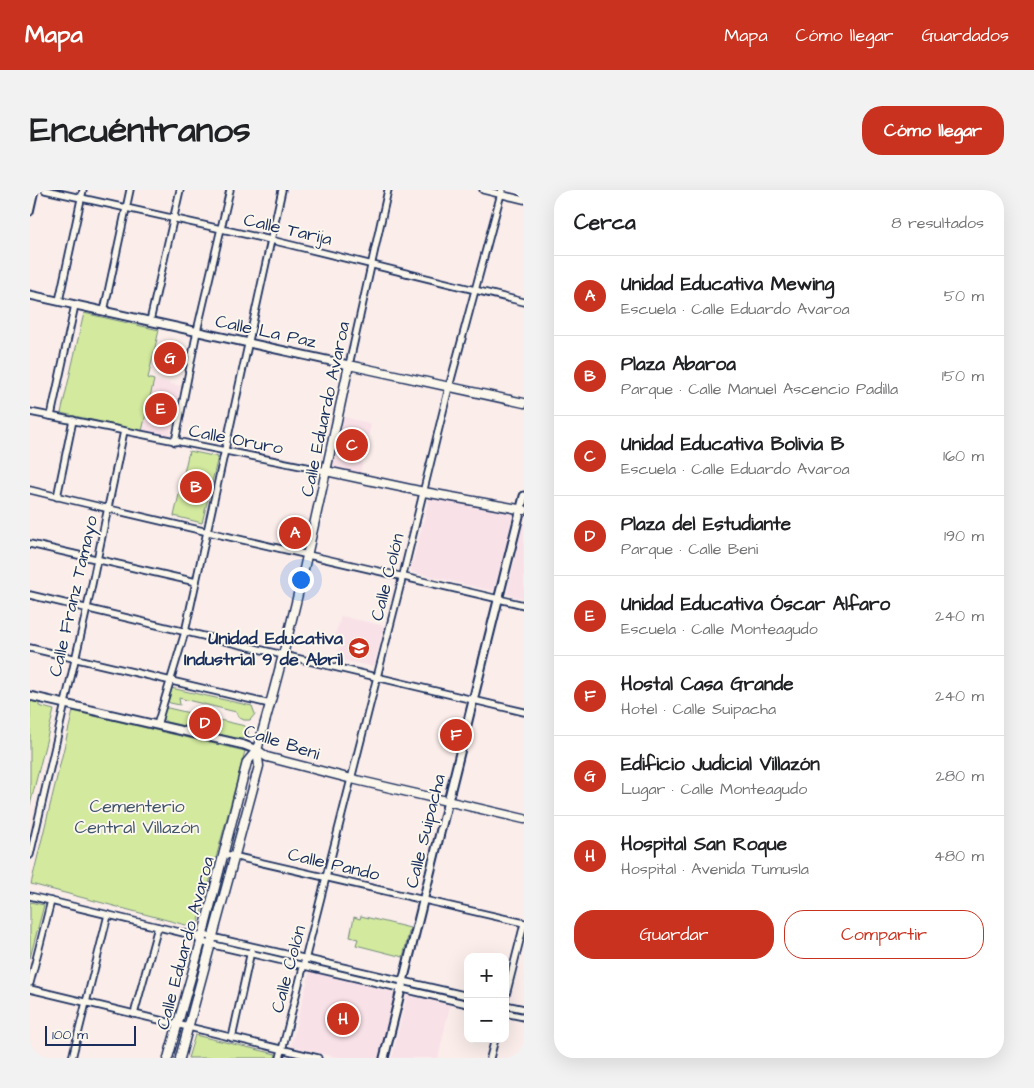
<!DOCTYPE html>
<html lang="es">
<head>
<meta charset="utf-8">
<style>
	:root { --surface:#fff; --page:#f2f2f2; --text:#202124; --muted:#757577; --line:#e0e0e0; --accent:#c8321e }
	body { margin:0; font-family:"Architects Daughter",sans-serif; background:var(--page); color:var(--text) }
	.controls { position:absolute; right:15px; bottom:15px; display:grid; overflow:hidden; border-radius:10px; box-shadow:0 5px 20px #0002 }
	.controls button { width:45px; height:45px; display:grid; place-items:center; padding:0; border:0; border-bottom:1px solid var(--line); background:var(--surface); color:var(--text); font:25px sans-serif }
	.scale { position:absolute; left:15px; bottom:12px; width:91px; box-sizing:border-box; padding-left:5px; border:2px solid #1b2f5e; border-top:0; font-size:14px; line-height:18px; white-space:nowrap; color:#1b2f5e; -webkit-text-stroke:4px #fbf7ec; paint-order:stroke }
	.you { position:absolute; left:270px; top:389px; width:18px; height:18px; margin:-12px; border:4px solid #fff; border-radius:50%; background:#1a73e8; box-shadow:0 0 0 8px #1a73e833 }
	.badge { display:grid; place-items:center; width:32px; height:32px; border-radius:50%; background:var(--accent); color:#fff; font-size:16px; font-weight:700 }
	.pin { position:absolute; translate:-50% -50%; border:2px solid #fff; box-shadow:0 1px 5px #0006 }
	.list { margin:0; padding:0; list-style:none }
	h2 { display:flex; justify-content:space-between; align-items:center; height:65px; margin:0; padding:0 20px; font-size:21px }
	h2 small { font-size:16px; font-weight:400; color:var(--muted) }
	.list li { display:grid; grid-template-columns:32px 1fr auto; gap:15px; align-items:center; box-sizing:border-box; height:80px; padding:0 20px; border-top:1px solid var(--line) }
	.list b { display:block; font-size:19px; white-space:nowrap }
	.list p { margin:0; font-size:16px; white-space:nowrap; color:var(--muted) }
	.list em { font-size:16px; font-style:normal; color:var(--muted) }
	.actions { display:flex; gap:10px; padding:15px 20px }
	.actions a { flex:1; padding:11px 0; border:1px solid var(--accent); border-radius:20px; text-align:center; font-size:18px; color:var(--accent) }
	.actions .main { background:var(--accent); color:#fff }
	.map { position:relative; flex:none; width:494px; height:868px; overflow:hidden; border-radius:20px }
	header { display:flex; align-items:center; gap:30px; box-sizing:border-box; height:70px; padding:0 25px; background:var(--accent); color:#fff }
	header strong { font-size:24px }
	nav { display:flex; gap:28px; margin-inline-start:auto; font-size:18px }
	.intro { display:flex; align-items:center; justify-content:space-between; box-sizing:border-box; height:120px; padding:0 30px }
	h1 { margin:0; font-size:35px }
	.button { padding:12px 22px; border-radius:20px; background:var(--accent); color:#fff; font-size:18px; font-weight:700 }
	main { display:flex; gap:30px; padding:0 30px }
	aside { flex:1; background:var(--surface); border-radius:20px; box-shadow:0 5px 20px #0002 }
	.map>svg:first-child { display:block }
	.built { fill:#f9e1e8 }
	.green { fill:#d2e99e; stroke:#768c7e }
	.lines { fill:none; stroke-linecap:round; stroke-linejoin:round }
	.minor-casing { stroke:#1b2f5e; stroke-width:9 }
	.tertiary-casing { stroke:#1b2f5e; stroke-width:11 }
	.secondary-casing { stroke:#1b2f5e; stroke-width:11 }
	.minor { stroke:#fbf7ec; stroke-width:5.5 }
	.tertiary { stroke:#fbf7ec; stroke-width:7 }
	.secondary { stroke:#fbf7ec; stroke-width:8 }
	.labels { text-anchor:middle; stroke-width:4; stroke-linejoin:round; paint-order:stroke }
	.street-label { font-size:18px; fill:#1b2f5e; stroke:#fbf7ec }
	.poi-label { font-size:18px; font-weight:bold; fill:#1b2f5e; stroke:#fbf7ec; text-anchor:end }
	.park-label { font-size:18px; fill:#40546b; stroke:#fbf7ec }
</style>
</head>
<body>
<header>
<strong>Mapa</strong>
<nav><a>Mapa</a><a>Cómo llegar</a><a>Guardados</a></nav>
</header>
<div class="intro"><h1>Encuéntranos</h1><a class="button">Cómo llegar</a></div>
<main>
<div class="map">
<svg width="494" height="868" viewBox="0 0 494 868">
	<rect width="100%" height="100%" fill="#faedea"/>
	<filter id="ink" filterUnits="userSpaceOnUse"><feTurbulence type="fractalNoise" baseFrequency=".02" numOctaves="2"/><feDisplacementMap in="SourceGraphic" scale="10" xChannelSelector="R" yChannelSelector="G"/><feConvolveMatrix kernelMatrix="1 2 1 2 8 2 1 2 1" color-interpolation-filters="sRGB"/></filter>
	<g filter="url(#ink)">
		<!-- built -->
		<g class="built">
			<path d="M124,190L150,196L140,245L137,247L112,241Z"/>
			<path d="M314,227L341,234L330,283L305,279L303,276Z"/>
			<path d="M401,308L481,323L483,325L464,401L382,382L381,379L399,310Z"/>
			<path d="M494,329V409L479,405L477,403Z"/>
			<path d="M311,426L354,436L344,475L341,476L307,469L311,448L305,446Z"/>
			<path d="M280,781L365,803L349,868H311L261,856Z"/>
			<path d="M377,805L420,815L408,868H362Z"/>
		</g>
		<!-- green -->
		<g class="green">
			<path d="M54,123L129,140L118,188L124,190L112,241L31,223Z"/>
			<path d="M159,261L188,267L172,333L144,326Z"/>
			<path d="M141,498L222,516L225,524L220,530H214L208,527L206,522L149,508L150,515L140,513L136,509Z"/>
			<path d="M0,511L9,513V516L24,520L0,615Z"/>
			<path d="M138,518L215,536L218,540V544L215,548L211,549L137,532L131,528L134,519Z"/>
			<path d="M43,521L215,561L167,738L1,694Z"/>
			<path d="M0,712L14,715L0,768Z"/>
			<path d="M331,726L380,738L373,767L326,755L328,749L320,747L324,727L330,729Z"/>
			<path d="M165,845L246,864L245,868H158Z"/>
		</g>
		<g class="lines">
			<!-- minor casing -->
			<g class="minor-casing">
				<g id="minor">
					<path d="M15,0L241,50L494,112"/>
					<path d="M453,0L494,10"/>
					<path d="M0,22L5,0"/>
					<path d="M29,111L53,0"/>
					<path d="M74,121L100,0"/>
					<path d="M120,131L150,0"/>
					<path d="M319,175L358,0"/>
					<path d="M0,222L296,281"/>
					<path d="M21,226L45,115"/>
					<path d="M145,252L167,141L200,0"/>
					<path d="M0,300C164,340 330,376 494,415"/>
					<path d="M27,307L43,230"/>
					<path d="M0,354L166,392"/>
					<path d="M0,405L494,522"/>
					<path d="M0,458L240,514"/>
					<path d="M127,535L155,442L252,0"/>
					<path d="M194,664L494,733"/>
					<path d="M0,665L57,418L94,241"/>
					<path d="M0,706L162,745H173L438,806"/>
					<path d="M168,749L171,752L438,814"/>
					<path d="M0,793L21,711"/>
					<path d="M0,799L288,868"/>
					<path d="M475,809L494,734"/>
					<path d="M475,815L494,819"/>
					<path d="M475,823L494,827"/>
					<path d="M104,824L128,737"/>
					<path d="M202,848L221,761"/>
					<path d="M42,868L78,725"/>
					<path d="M250,868L373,385L419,197L472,0"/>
					<path d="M460,868L465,849"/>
				</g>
			</g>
			<!-- tertiary casing -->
			<g class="tertiary-casing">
				<g id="tertiary">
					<path d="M0,105L319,175"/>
					<path d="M0,506L214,555L227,560"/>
					<path d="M354,868L494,306"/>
				</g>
			</g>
			<!-- secondary casing -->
			<g class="secondary-casing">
				<g id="secondary">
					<path d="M296,281L394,302L494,320"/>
					<path d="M227,560L237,567L322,589L494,629"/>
					<path d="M138,868L171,752L217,572L227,560C264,434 291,304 319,175L494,213"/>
					<path d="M150,868L229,576L227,560"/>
				</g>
			</g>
			<!-- minor -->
			<use href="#minor" class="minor"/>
			<!-- tertiary -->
			<use href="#tertiary" class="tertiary"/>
			<!-- secondary -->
			<use href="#secondary" class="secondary"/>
		</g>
	</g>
	<!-- icons -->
	<defs>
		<g id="school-disc" transform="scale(1.125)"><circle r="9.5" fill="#c8321e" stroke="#fbf7ec"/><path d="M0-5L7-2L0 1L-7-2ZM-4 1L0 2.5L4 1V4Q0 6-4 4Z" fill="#fff"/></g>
	</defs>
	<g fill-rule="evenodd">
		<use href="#school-disc" x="329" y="458"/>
	</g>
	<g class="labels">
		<!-- street labels -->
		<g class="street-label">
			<text transform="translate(258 39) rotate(13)" y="6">Calle Tarija</text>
			<text transform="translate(236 141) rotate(12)" y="6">Calle La Paz</text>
			<text transform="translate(295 219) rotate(-78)" y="6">Calle Eduardo Avaroa</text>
			<text transform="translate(206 249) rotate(11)" y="6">Calle Oruro</text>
			<text transform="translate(357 387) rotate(-76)" y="6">Calle Colón</text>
			<text transform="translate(43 406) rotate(-77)" y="6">Calle Franz Tamayo</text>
			<text transform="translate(252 552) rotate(18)" y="6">Calle Beni</text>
			<text transform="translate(395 641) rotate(-76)" y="6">Calle Suipacha</text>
			<text transform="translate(304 674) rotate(13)" y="6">Calle Pando</text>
			<text transform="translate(155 753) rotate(-75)" y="6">Calle Eduardo Avaroa</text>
			<text transform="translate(258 779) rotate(-75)" y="6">Calle Colón</text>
		</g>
		<!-- poi labels -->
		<g class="poi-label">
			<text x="313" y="454">Unidad Educativa<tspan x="313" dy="21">Industrial 9 de Abril</tspan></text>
		</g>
		<!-- park labels -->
		<g class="park-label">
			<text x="107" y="622">Cementerio<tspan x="107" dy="21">Central Villazón</tspan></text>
		</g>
	</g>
</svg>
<div class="controls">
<button>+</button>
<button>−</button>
</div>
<div class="scale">100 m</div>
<div class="you"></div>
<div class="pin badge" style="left:265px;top:343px">A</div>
<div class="pin badge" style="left:166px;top:297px">B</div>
<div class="pin badge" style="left:322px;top:255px">C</div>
<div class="pin badge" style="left:175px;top:533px">D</div>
<div class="pin badge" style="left:131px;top:219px">E</div>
<div class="pin badge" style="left:426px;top:545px">F</div>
<div class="pin badge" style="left:140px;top:168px">G</div>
<div class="pin badge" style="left:313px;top:829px">H</div>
</div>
<aside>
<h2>Cerca<small>8 resultados</small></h2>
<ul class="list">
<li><span class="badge">A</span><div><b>Unidad Educativa Mewing</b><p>Escuela · Calle Eduardo Avaroa</p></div><em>50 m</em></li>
<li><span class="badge">B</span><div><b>Plaza Abaroa</b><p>Parque · Calle Manuel Ascencio Padilla</p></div><em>150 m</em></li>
<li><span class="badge">C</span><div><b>Unidad Educativa Bolivia B</b><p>Escuela · Calle Eduardo Avaroa</p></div><em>160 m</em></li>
<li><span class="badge">D</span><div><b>Plaza del Estudiante</b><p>Parque · Calle Beni</p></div><em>190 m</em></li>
<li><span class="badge">E</span><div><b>Unidad Educativa Óscar Alfaro</b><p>Escuela · Calle Monteagudo</p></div><em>240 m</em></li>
<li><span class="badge">F</span><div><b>Hostal Casa Grande</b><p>Hotel · Calle Suipacha</p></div><em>240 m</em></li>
<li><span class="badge">G</span><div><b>Edificio Judicial Villazón</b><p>Lugar · Calle Monteagudo</p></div><em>280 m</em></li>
<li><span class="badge">H</span><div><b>Hospital San Roque</b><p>Hospital · Avenida Tumusla</p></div><em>480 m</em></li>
</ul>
<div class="actions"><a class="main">Guardar</a><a>Compartir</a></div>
</aside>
</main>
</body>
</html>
